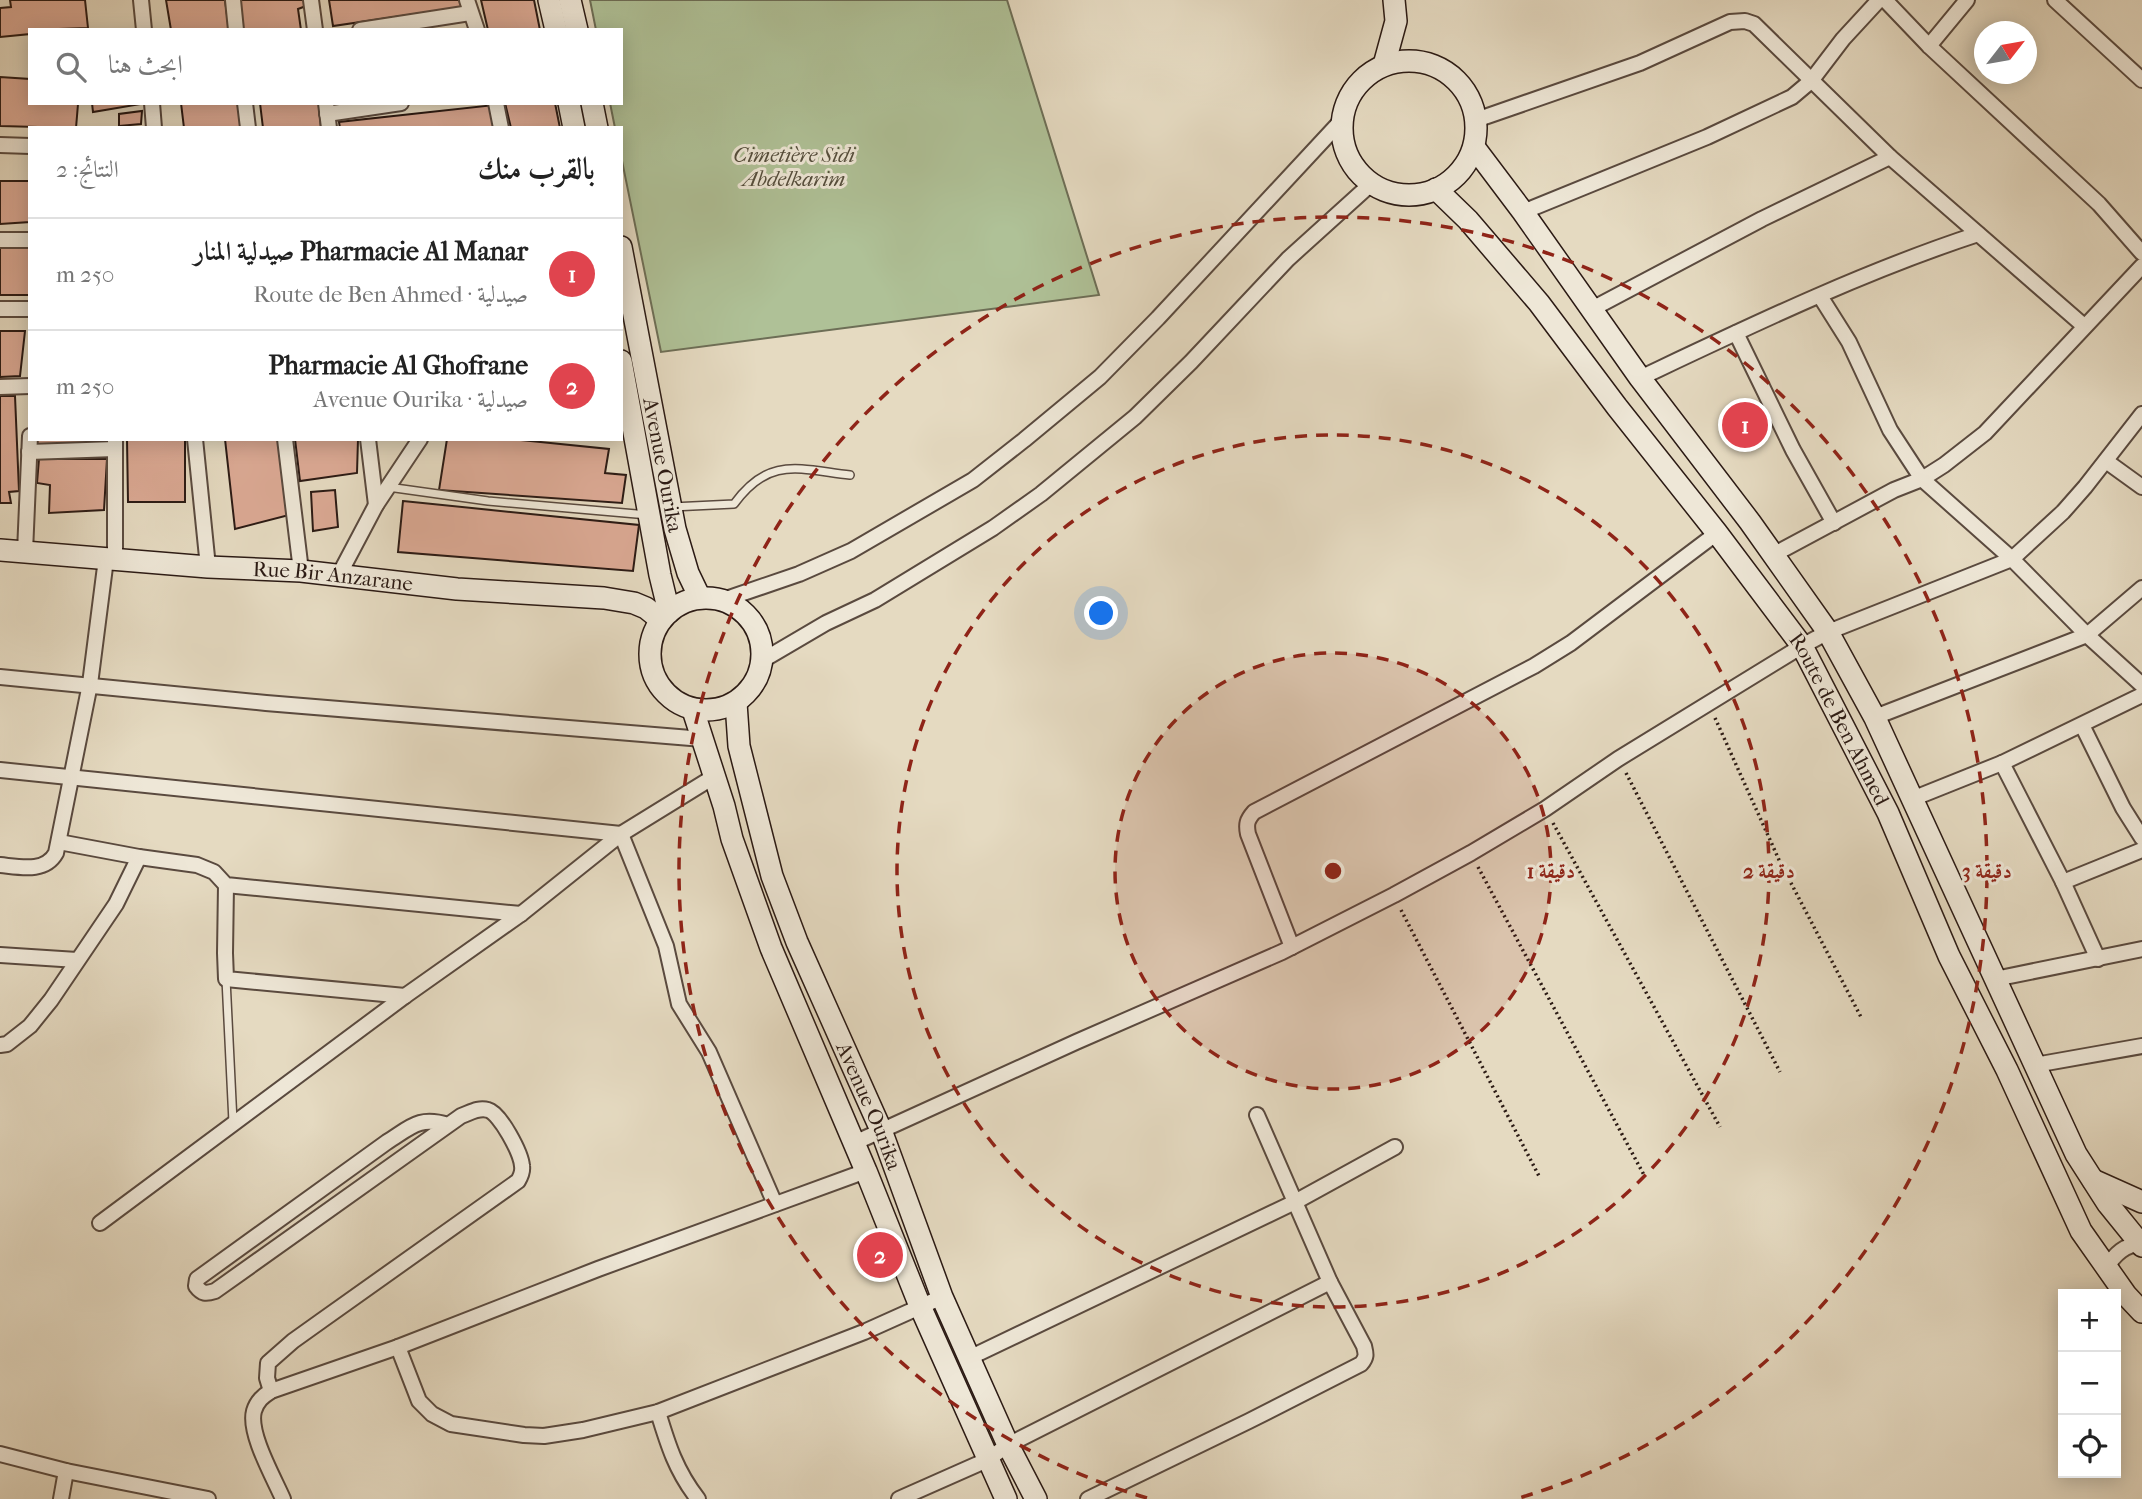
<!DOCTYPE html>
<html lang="ar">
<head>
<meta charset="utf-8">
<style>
	:root { --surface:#fff; --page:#f2f2f2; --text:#222; --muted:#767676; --line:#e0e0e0; --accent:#d93025 }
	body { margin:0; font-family:"IM FELL French Canon",Amiri,serif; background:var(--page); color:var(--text); direction:rtl }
	.controls { position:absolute; right:21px; bottom:21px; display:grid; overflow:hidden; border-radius:0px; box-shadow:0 4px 18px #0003 }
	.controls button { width:63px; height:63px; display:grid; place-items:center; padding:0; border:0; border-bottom:2px solid var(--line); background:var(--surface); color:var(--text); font:35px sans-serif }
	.compass { position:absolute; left:1974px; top:21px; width:63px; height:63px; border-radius:50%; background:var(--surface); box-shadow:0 4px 18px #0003; rotate:59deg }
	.you { position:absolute; left:1102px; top:614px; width:24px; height:24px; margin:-18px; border:5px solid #fff; border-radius:50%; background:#1a73e8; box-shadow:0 0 0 10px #1a73e833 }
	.badge { display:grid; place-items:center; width:46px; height:46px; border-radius:50%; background:var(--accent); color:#fff; font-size:23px; font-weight:700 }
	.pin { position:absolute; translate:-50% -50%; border:4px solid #fff; box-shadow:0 2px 7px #0006 }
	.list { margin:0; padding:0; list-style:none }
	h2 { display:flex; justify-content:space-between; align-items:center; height:91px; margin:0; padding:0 28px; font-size:30px }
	h2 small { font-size:23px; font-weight:400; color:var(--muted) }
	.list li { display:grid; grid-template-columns:46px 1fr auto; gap:21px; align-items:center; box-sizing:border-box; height:112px; padding:0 28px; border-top:2px solid var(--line) }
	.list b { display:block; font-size:26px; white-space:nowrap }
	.list p { margin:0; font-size:23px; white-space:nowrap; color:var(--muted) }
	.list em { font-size:23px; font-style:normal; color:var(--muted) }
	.icon { flex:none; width:38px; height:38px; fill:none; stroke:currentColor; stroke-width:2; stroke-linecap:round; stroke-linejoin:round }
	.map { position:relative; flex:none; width:2142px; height:1499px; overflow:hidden; direction:ltr }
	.search { position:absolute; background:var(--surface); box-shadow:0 4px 18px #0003; left:28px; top:28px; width:595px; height:77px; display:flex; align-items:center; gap:18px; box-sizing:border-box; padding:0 24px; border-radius:0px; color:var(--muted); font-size:26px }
	.panel { position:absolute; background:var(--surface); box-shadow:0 4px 18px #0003; left:28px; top:126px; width:595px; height:315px; border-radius:0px; direction:rtl }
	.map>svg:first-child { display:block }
	.green { fill:#afc197; stroke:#6d6e56; stroke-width:2 }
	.building { fill:#dba994; stroke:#2b1a14; stroke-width:2 }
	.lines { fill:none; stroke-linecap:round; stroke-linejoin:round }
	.lane-casing { stroke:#5a4a3f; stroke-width:10 }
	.street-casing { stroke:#5a4a3f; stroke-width:18 }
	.secondary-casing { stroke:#2b1a14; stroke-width:24 }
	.path { stroke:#2b1a14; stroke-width:3.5; stroke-dasharray:2 3.5; stroke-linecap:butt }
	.lane { stroke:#eee7d7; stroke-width:7 }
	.street { stroke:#eee7d7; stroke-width:14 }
	.secondary { stroke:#eee7d7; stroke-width:21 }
	.ring { fill:none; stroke:#8f2418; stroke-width:3.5; stroke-dasharray:12 9 }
	.labels { text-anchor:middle; stroke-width:6; stroke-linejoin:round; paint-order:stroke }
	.park-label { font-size:21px; font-style:italic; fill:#534c3b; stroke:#eee7d7 }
	.street-label { font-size:21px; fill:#2b1a14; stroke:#eee7d7 }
	.centre { fill:#8f2418; stroke:#eee7d7; stroke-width:3.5 }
	.ring-label { font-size:21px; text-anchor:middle; font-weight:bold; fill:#8f2418; stroke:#eee7d7; stroke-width:6; stroke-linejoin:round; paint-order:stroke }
</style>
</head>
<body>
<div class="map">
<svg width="2142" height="1499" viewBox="0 0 2142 1499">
	<rect width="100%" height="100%" fill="#e5dac1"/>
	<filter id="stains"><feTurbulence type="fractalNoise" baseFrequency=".00286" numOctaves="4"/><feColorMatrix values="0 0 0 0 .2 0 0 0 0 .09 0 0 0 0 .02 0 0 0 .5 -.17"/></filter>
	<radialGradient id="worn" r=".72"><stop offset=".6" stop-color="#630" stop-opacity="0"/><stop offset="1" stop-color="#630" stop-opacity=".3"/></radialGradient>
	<!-- green -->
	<path class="green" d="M590,0H1007L1099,295L661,352L621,156V128H615L610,103H621V30H596Z"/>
	<!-- building -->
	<g class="building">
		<path d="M10,0H85L88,28L30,30V34L0,37V8L11,7Z"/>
		<path d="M166,0H225L229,30H171Z"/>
		<path d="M238,0H305L306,6L298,9L301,30H242Z"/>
		<path d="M329,0H462L463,7L333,26Z"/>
		<path d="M481,0H534L540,30H488Z"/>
		<path d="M0,77L30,79V103L78,104L76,128L0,126Z"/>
		<path d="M92,103H141V104L93,112Z"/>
		<path d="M181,103H238L241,128H184Z"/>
		<path d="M260,103H319L321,128H263Z"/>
		<path d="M505,103H555L560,128H511Z"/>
		<path d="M494,105L498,128H340L339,122Z"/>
		<path d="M142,111L141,124L119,126V114Z"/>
		<path d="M0,181H30V222L0,224Z"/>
		<path d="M30,247V295H0V248Z"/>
		<path d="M0,331H25L20,376L0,377Z"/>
		<path d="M0,396H15L19,491L9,492L11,503H0Z"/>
		<rect x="37" y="439" width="73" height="6"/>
		<path d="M127,439H185V502H128Z"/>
		<path d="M225,439H279L289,515L235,529Z"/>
		<path d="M295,439H358L357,473L300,481Z"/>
		<path d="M447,439H511L609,449L605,473L626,475L622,503L439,490Z"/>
		<path d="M39,459H107L104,510L49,513L50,485L37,483Z"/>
		<path d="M335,490L338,527L313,531L311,492Z"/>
		<path d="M403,501L639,525L633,571L398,552Z"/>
	</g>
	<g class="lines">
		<!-- lane casing -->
		<g class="lane-casing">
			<g id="lane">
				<path d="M388,487L488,501L648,515"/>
				<path d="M672,507L734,504C769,456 798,469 850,475"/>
				<path d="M226,979L233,1122"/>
			</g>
		</g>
		<!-- street casing -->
		<g class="street-casing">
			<g id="street">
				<path d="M141,0L144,30"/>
				<path d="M233,0L236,30"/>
				<path d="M311,0L315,30"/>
				<path d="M467,0L477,30"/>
				<path d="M1885,0L1929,46L2099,204L2142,253"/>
				<path d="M2055,0L2142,80"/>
				<path d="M360,30L470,13"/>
				<path d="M1929,46L1967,0"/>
				<path d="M152,103L154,128"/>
				<path d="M245,103L248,128"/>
				<path d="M326,103L329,128"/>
				<path d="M496,103L501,128"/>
				<path d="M327,114L401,103"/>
				<path d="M1476,120L1640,63L1730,22L1745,21L1754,24L1890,157L2084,326"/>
				<path d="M0,145L30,146"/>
				<path d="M1523,212L1707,137L1792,97L1811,81L1843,39L1879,0"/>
				<path d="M0,240H30"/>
				<path d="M1820,296L1849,342L1890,430L1922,479L2012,559L2087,635L2142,685"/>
				<path d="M0,309H30"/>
				<path d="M1592,309L1762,219L1890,157"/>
				<path d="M1736,333L1793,450L1834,523"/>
				<path d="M1640,378C1750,326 1862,272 1978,234"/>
				<path d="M0,387L30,386"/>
				<path d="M195,439L208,567"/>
				<path d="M285,439L301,571"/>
				<path d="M368,439L376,505"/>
				<path d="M29,452L115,449"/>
				<path d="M2106,461L2142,487"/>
				<path d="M25,552L30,436"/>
				<path d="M1773,555L1894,490L1922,479L1944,465L1985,433L2142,266"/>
				<path d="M115,559V439"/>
				<path d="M339,575L376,505L420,439"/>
				<path d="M723,600L799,574L851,551L973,480L1024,440L1100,377L1158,318L1342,120"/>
				<path d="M763,660L826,623L875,600L993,528L1041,494L1135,417L1191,362L1288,259L1372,183"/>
				<path d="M0,677L266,703L703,739"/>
				<path d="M1875,717L2087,635L2142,588"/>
				<path d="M2082,725L2123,808L2142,838"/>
				<path d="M2002,763L2063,882L2098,959"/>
				<path d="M0,770L621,834L666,946L679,1004L709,1052L775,1204"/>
				<path d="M1912,799L2002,763L2142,695"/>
				<path d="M59,842L139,857L197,865L214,872L226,885L521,914"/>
				<path d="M0,865C20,867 45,873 56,853L90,684L106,559"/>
				<path d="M2063,882L2142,850"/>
				<path d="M226,885L225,953L226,979L405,996"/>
				<path d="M1292,947L1248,834C1246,824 1247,820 1254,812L1534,666L1571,643L1717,533"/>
				<path d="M0,955L77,960"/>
				<path d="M1995,979L2142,949"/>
				<path d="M0,1045L7,1044L30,1026L51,1000L116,904L139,857"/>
				<path d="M2035,1065L2142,1046"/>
				<path d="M853,1142L863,1139L1076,1042L1282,952L1394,895L1471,853L1545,809L1618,759L1802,646L1828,632L2012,559L2063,512L2085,487L2142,414"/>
				<path d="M100,1223L405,996L521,914L621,834L715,776"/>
				<path d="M2106,1268C2115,1254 2125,1244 2142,1244"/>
				<path d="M398,1347L419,1401L432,1414L451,1424L524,1435L544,1436L583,1430L658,1412L864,1332L942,1297"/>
				<path d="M969,1358L1295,1202L1395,1147"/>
				<path d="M271,1391L267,1378L268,1363L293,1341L321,1321L518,1181C521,1176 523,1172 522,1166C521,1153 500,1113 488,1110C478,1107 470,1113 461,1116L215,1291C206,1294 202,1294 196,1286L197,1279L387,1142C411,1127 419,1116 448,1125"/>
				<path d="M658,1412C668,1445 676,1471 698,1499"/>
				<path d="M0,1454L66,1471L208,1499"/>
				<path d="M61,1499L66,1471"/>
				<path d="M283,1499C274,1478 248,1433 254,1411C257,1401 263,1396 271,1391L398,1347L598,1269L866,1171"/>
				<path d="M899,1499L987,1460L1008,1445L1330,1282"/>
				<path d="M1088,1499L1249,1421L1361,1364C1367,1357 1366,1354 1364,1346L1330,1282L1257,1115"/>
			</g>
		</g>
		<!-- secondary casing -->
		<g class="secondary-casing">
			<g id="secondary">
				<path d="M549,0L556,30"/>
				<path d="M570,0L577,30"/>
				<circle cx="1409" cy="128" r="67"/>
				<path d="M1384,65L1396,21L1394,0"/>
				<path d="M569,103L574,128"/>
				<path d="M592,103L597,128"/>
				<path d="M1474,147L1523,212L1640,378L1750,522L1828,632L1875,718L2076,1154L2108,1204L2142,1246"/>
				<path id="s1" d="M1436,189L1468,220L1539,303L1617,407L1717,533L1802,646L1888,813L1949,956L2007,1070L2081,1231L2126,1295L2142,1312"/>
				<path id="s2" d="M621,247L675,529L688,573L700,598"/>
				<path d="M621,361L660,575L669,612"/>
				<path id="s3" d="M0,550L208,567L301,571L457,589L604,598L634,603L646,608L661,620"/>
				<circle cx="706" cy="654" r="56"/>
				<path id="s4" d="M736,703L739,746L772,876L797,942L881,1130L942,1297L1008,1445L1036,1499"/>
				<path d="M693,710L724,806L732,839L771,948L866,1171L920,1306L1006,1499"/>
				<path d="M2093,1180L2142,1202"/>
			</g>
		</g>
		<!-- path -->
		<g class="path">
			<path d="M1715,718L1780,862L1861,1017"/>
			<path d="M1626,773L1780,1072"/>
			<path d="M1553,823L1720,1127"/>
			<path d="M1478,867L1644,1175"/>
			<path d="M1401,910L1540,1178"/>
		</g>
		<!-- lane -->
		<use href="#lane" class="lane"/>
		<!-- street -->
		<use href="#street" class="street"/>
		<!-- secondary -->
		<use href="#secondary" class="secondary"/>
	</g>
	<!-- distance rings -->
	<circle cx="1333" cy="871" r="218" fill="#8f2418" fill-opacity=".12"/>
	<g class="ring">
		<circle cx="1333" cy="871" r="218"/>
		<circle cx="1333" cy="871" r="436"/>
		<path d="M1147 1498A654 654 0 1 1 1519 1498"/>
	</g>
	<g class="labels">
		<!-- park labels -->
		<g class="park-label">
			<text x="794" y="162">Cimetière Sidi<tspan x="794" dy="24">Abdelkarim</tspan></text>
		</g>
		<!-- street labels -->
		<g class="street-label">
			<text dy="7" stroke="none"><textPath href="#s2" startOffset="222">Avenue Ourika</textPath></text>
			<text dy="7" stroke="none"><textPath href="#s3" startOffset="334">Rue Bir Anzarane</textPath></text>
			<text dy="7" stroke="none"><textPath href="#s1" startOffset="668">Route de Ben Ahmed</textPath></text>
			<text dy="7" stroke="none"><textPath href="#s4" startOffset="427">Avenue Ourika</textPath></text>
		</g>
	</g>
	<circle cx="1333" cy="871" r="10" class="centre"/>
	<g class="ring-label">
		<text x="1551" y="878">1 دقيقة</text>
		<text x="1769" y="878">2 دقيقة</text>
		<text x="1987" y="878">3 دقيقة</text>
	</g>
	<rect width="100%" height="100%" filter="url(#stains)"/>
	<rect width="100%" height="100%" fill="url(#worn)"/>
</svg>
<div class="controls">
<button>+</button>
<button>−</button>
<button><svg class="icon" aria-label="locate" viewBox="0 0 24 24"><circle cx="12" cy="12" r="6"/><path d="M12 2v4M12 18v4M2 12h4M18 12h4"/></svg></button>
</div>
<svg class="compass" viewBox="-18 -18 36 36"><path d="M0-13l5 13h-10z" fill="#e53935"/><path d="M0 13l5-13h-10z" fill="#767676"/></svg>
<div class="you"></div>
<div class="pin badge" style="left:1745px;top:425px;background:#e0444e">1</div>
<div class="pin badge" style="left:880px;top:1255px;background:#e0444e">2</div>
<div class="search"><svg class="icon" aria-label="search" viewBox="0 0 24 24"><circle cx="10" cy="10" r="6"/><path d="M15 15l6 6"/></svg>ابحث هنا</div>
<section class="panel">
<h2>بالقرب منك<small>النتائج: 2</small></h2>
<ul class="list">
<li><span class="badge" style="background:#e0444e">1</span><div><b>Pharmacie Al Manar صيدلية المنار</b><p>صيدلية · Route de Ben Ahmed</p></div><em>250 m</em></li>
<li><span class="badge" style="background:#e0444e">2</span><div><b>Pharmacie Al Ghofrane</b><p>صيدلية · Avenue Ourika</p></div><em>250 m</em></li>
</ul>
</section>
</div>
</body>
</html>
